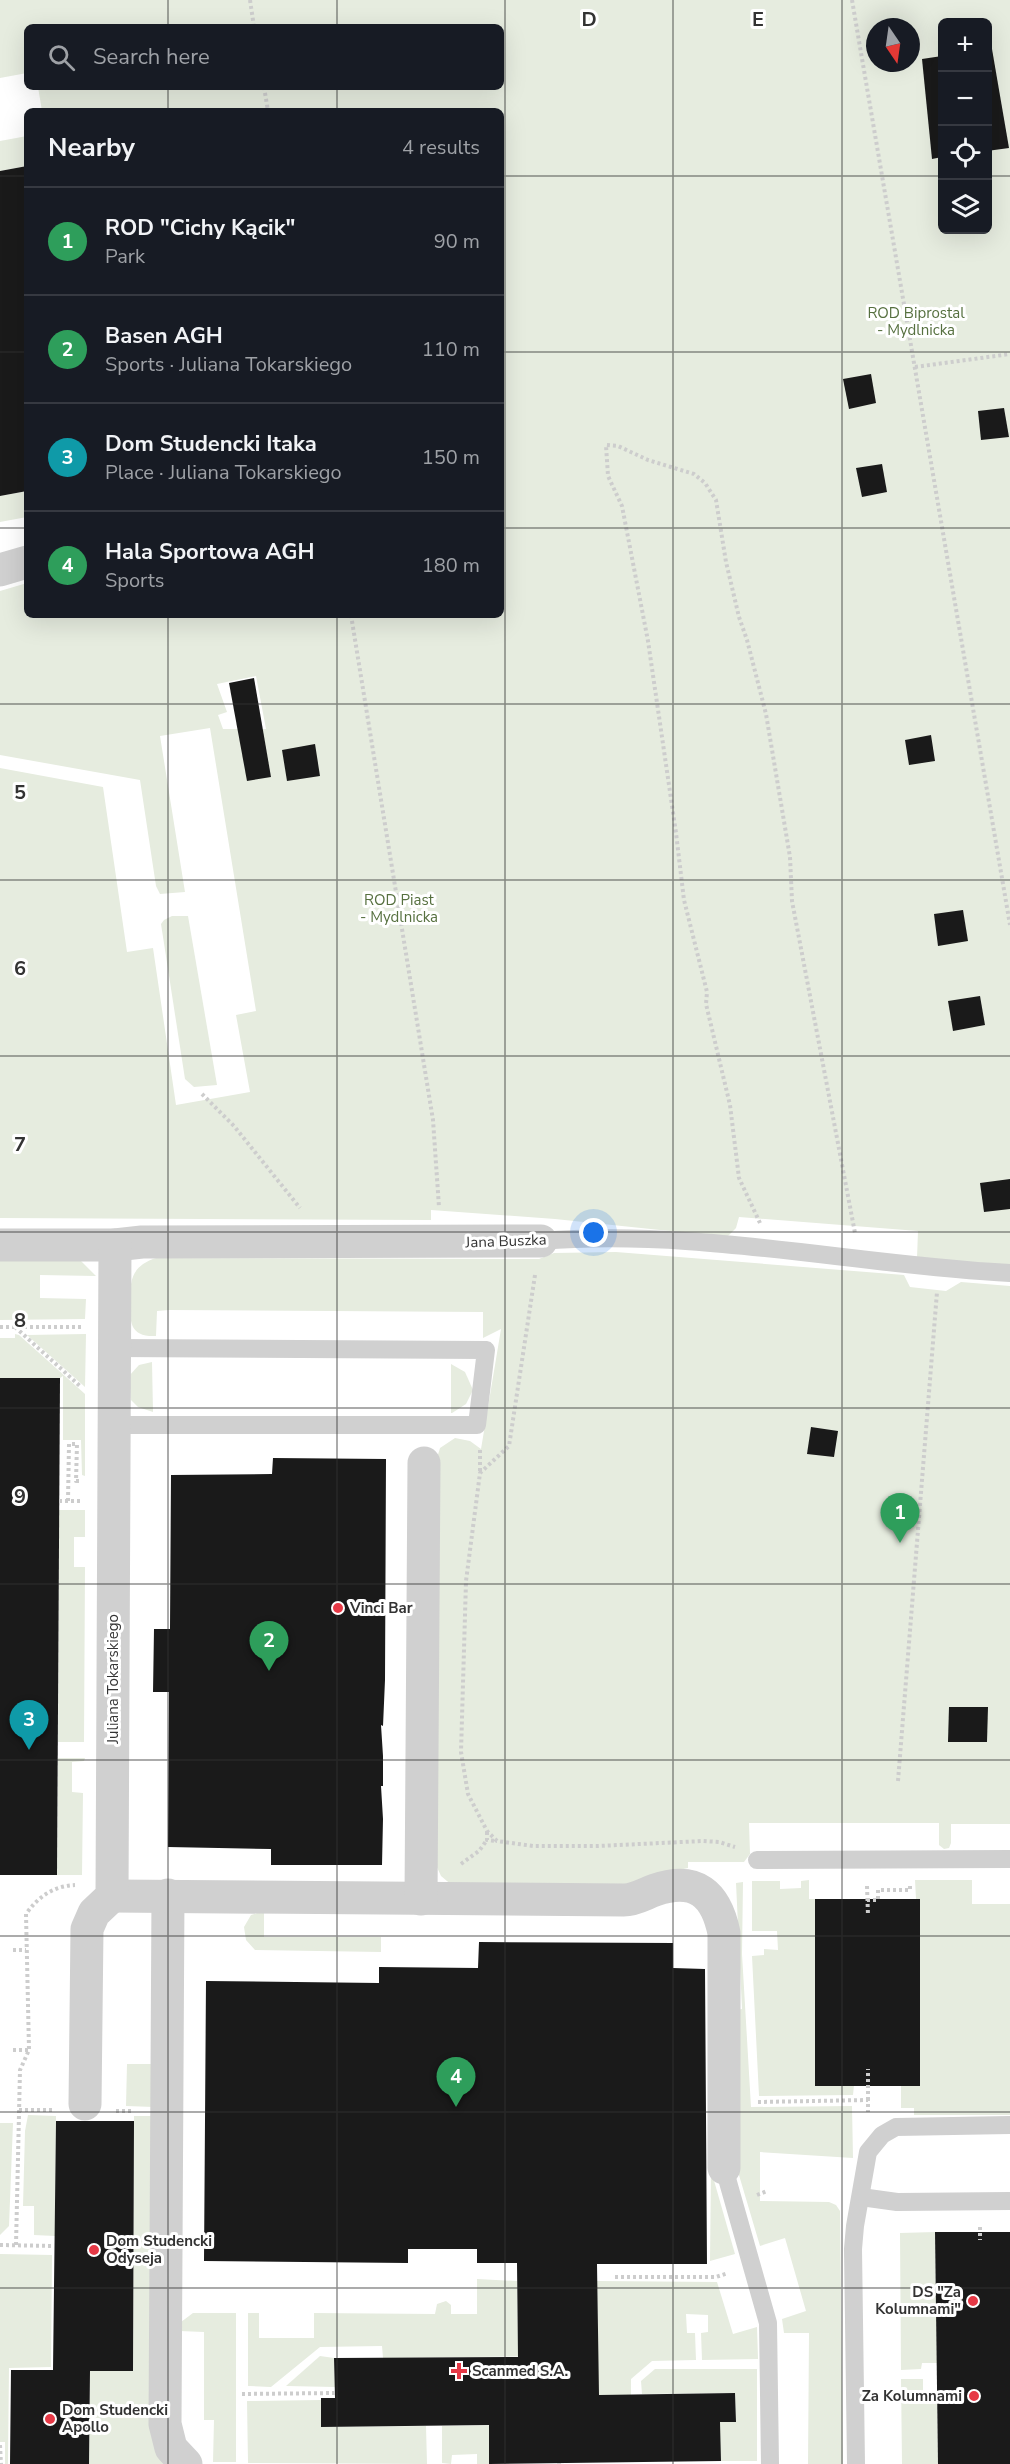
<!DOCTYPE html>
<html lang="en">
<head>
<meta charset="utf-8">
<style>
	:root { --surface:#171b24; --page:#20242c; --text:#f1f3f6; --muted:#9ea1a6; --line:#363941; --accent:#e63946 }
	body { margin:0; font-family:"Nunito Sans",sans-serif; background:var(--page); color:var(--text) }
	.controls { position:absolute; right:18px; top:18px; display:grid; overflow:hidden; border-radius:9px; box-shadow:0 6px 24px #0002 }
	.controls button { width:54px; height:54px; display:grid; place-items:center; padding:0; border:0; border-bottom:2px solid var(--line); background:var(--surface); color:var(--text); font:30px sans-serif }
	.compass { position:absolute; left:866px; top:18px; width:54px; height:54px; border-radius:50%; background:var(--surface); box-shadow:0 6px 24px #0002; rotate:167deg }
	.you { position:absolute; left:594px; top:1233px; width:21px; height:21px; margin:-15px; border:4px solid #fff; border-radius:50%; background:#1a73e8; box-shadow:0 0 0 9px #1a73e833 }
	.badge { display:grid; place-items:center; width:39px; height:39px; border-radius:50%; background:var(--accent); color:#fff; font-size:20px; font-weight:700 }
	.pin { position:absolute; translate:-50% -50px; filter:drop-shadow(0 2px 3px #0008) }
	.pin::after { content:''; position:absolute; top:32px; width:21px; height:18px; background:inherit; clip-path:polygon(0 0,100% 0,50% 100%) }
	.list { margin:0; padding:0; list-style:none }
	h2 { display:flex; justify-content:space-between; align-items:center; height:78px; margin:0; padding:0 24px; font-size:26px }
	h2 small { font-size:20px; font-weight:400; color:var(--muted) }
	.list li { display:grid; grid-template-columns:39px 1fr auto; gap:18px; align-items:center; box-sizing:border-box; height:108px; padding:0 24px; border-top:2px solid var(--line) }
	.list b { display:block; font-size:22px; white-space:nowrap }
	.list p { margin:0; font-size:20px; white-space:nowrap; color:var(--muted) }
	.list em { font-size:20px; font-style:normal; color:var(--muted) }
	.icon { flex:none; width:33px; height:33px; fill:none; stroke:currentColor; stroke-width:2; stroke-linecap:round; stroke-linejoin:round }
	.map { position:relative; flex:none; width:1010px; height:2464px; overflow:hidden }
	.search { position:absolute; background:var(--surface); box-shadow:0 6px 24px #0002; left:24px; top:24px; width:480px; height:66px; display:flex; align-items:center; gap:15px; box-sizing:border-box; padding:0 21px; border-radius:9px; color:var(--muted); font-size:22px }
	.panel { position:absolute; background:var(--surface); box-shadow:0 6px 24px #0002; left:24px; top:108px; width:480px; height:510px; border-radius:9px }
	.map>svg:first-child { display:block }
	.green { fill:#e6ecdf; fill-rule:evenodd }
	.building { fill:#1a1a1a }
	.lines { fill:none; stroke-linecap:round; stroke-linejoin:round }
	.path { stroke:#cdcdcd; stroke-width:4; stroke-dasharray:3 3; stroke-linecap:butt }
	.service { stroke:#d0d0d0; stroke-width:18 }
	.minor { stroke:#d0d0d0; stroke-width:33 }
	.grid { fill:none; stroke:#333; stroke-width:1.5; stroke-opacity:0.55 }
	.poi-dot { fill:#e63946; stroke:#fff; stroke-width:2 }
	.labels { text-anchor:middle; stroke-width:6; stroke-linejoin:round; paint-order:stroke }
	.park-label { font-size:15px; fill:#56703f; stroke:#fff }
	.street-label { font-size:15px; fill:#333; stroke:#fff }
	.poi-label { font-size:15px; font-weight:bold; fill:#333; stroke:#fff; text-anchor:start }
	.grid-label { font-size:20px; text-anchor:middle; font-weight:bold; fill:#333; stroke:#fff; stroke-width:6; stroke-linejoin:round; paint-order:stroke }
</style>
</head>
<body>
<div class="map">
<svg width="1010" height="2464" viewBox="0 0 1010 2464">
	<rect width="100%" height="100%" fill="#fff"/>
	<!-- green -->
	<g class="green">
		<path d="M0,0H1010V1265L917,1258L918,1231L739,1217L736,1228L727,1237L555,1219L431,1210V1220L0,1218V768L103,787L127,952L153,948L176,1105L250,1092L236,1015L256,1011L210,728L160,736L185,892L160,894L156,886L140,780L0,755V591L27,583V615H501V111H42L38,87H501V27H27V73L0,78ZM942,22H988V230H942ZM875,27H911V63H875ZM256,676L266,729H223L218,715L227,712L217,684Z"/>
		<path d="M27,136V166L0,171V141Z"/>
		<path d="M27,491V517L0,522V496Z"/>
		<path d="M172,916H188L217,1085L194,1087L185,1079L161,924L164,920Z"/>
		<path d="M616,1252L904,1275L910,1287L946,1291L961,1282L1010,1286V1824H951V1843L949,1848L944,1849L939,1845V1823H749L750,1854L744,1862H688V1868L656,1875L635,1885L453,1886L441,1876L436,1865L437,1458L440,1448L455,1438L470,1441L481,1449L501,1329L483,1338V1312L169,1310L157,1311L156,1336C130,1337 130,1323 130,1302C130,1279 132,1266 156,1258L539,1259L554,1253Z"/>
		<path d="M0,1257L81,1261L96,1276L40,1275V1298L86,1299L85,1319L0,1320Z"/>
		<path d="M15,1334L19,1335L85,1394V1476L82,1475L81,1440H63V1376L60,1378H0V1338H15Z"/>
		<path d="M86,1334L85,1387L27,1335Z"/>
		<path d="M152,1362L153,1412L138,1407L131,1400L129,1376L139,1365Z"/>
		<path d="M451,1364L465,1372L473,1390L466,1404L452,1413H451Z"/>
		<path d="M59,1510H85V1537H74V1567H85L84,1742H58Z"/>
		<path d="M58,1758H85L84,1761L72,1762V1792L83,1793L82,1875H57Z"/>
		<path d="M809,1880V1899H815V2085H854L853,2095L759,2096L752,1956L764,1955V1949L778,1950L777,1931H752V1881H780V1889L801,1888V1881Z"/>
		<path d="M915,1880H972V1904H1010V2115H914V2108H901V2086L920,2085V1899H916Z"/>
		<path d="M743,1882L742,1954L751,2107L852,2106L853,2158L760,2152V2201L829,2202L836,2205L840,2211L843,2464H808L809,2333H784L782,2319L806,2311L785,2238L760,2246L736,2165L737,2010L742,2009L736,1883Z"/>
		<path d="M264,1911V1937H381V1952L255,1950L246,1940L244,1927L251,1915Z"/>
		<path d="M127,2064H154V2107L126,2106Z"/>
		<path d="M28,2115L56,2116L55,2236L34,2235V2206H23L25,2131Z"/>
		<path d="M134,2116H154L167,2464H89L90,2368L97,2371H133Z"/>
		<path d="M0,2123H13L9,2226L0,2235Z"/>
		<path d="M711,2170L735,2254L710,2261Z"/>
		<path d="M935,2232L937,2363H922L921,2369L901,2370L900,2233Z"/>
		<path d="M0,2254L52,2255L51,2367L9,2368L8,2464H5V2442H0Z"/>
		<path d="M477,2279L517,2281L518,2345L548,2346L549,2356L383,2358L382,2346L320,2347L271,2387L248,2386V2313H259V2338H314V2313L435,2314L437,2304L446,2301L451,2305V2314H477Z"/>
		<path d="M597,2281L717,2282L733,2334L757,2327L758,2359L702,2360L701,2333L708,2332V2315L686,2314L687,2333H695L696,2360L652,2361L631,2379V2395H580L598,2345Z"/>
		<path d="M193,2313H236V2462H213L214,2420H204V2332L179,2331L181,2322Z"/>
		<path d="M320,2356L334,2358L335,2387L286,2386Z"/>
		<path d="M655,2369H757V2461H721L717,2422H736L735,2393L642,2394L641,2381Z"/>
		<path d="M901,2379H923V2396H937L938,2464H902Z"/>
		<path d="M321,2400L322,2427L426,2426L427,2464L248,2463L247,2401Z"/>
		<path d="M508,2425L489,2435V2464H477V2454L452,2455L451,2464L442,2463V2426Z"/>
	</g>
	<!-- building -->
	<g class="building">
		<path d="M992,49L1009,148L987,151V50Z"/>
		<path d="M942,56V157L932,159L922,59Z"/>
		<path d="M27,166V491L0,496V171Z"/>
		<path d="M871,374L876,403L849,409L843,379Z"/>
		<path d="M1004,408L1009,437L981,440L978,411Z"/>
		<path d="M882,464L887,492L862,497L856,468Z"/>
		<path d="M254,678L271,777L247,781L229,683Z"/>
		<path d="M931,735L935,761L909,765L905,740Z"/>
		<path d="M315,744L320,776L287,781L282,750Z"/>
		<path d="M963,910L968,941L938,946L934,914Z"/>
		<path d="M980,996L985,1025L953,1031L948,1001Z"/>
		<path d="M1010,1179V1209L984,1212L980,1183Z"/>
		<path d="M0,1378H60L57,1875H0Z"/>
		<path d="M811,1427L838,1431L834,1457L807,1454Z"/>
		<path d="M273,1458L386,1459L385,1680L383,1726L381,1725L383,1756V1786H381L383,1819L382,1865H271V1849L168,1847L169,1692H153L154,1629H170L171,1475L272,1474Z"/>
		<path d="M949,1707H988L987,1742H948Z"/>
		<rect x="815" y="1899" width="105" height="187"/>
		<path d="M479,1942L673,1943V1968L705,1969L707,2264H597L599,2395L735,2393L736,2422H720L721,2461L489,2464V2425L321,2427V2398H335L334,2358L518,2357L517,2263H477V2249H408V2263L204,2261L206,1981L379,1983V1967L478,1968Z"/>
		<path d="M56,2121H134L133,2371H90L89,2464H10L11,2370H53Z"/>
		<path d="M935,2232H1010V2464H938Z"/>
	</g>
	<g class="lines">
		<!-- path -->
		<g class="path">
			<path d="M250,0L254,27"/>
			<path d="M852,0L1010,925"/>
			<path d="M264,87L268,111"/>
			<path d="M915,367L1010,354"/>
			<path d="M351,615L433,1120L439,1207"/>
			<path d="M202,1094L234,1126L300,1208"/>
			<path d="M760,1223L739,1178L730,1105L706,1004L707,992L684,900L676,833L648,641L622,506L608,476L606,445L618,446L648,460L694,474L705,483L716,500L726,562L739,617L747,640L766,714L790,857L792,901L855,1233"/>
			<path d="M535,1275L509,1446L480,1473L466,1581L461,1752L468,1794L487,1831L497,1841L533,1846H598L703,1841L719,1842L735,1847"/>
			<path d="M0,1327H82"/>
			<path d="M15,1327L80,1386"/>
			<path d="M480,1450V1472"/>
			<path d="M59,1501H81"/>
			<path d="M68,1501L69,1444H77L76,1481H80"/>
			<path d="M898,1781L937,1292"/>
			<path d="M487,1832V1840L497,1841"/>
			<path d="M461,1864L479,1851L487,1840"/>
			<path d="M867,1886L868,1915"/>
			<path d="M867,1900H878V1890H910V1884"/>
			<path d="M13,1950H26"/>
			<path d="M13,2050H29"/>
			<path d="M868,2100V2069"/>
			<path d="M758,2102L868,2100V2112"/>
			<path d="M19,2110H55"/>
			<path d="M116,2111H133"/>
			<path d="M757,2195L767,2191"/>
			<path d="M980,2227V2240"/>
			<path d="M0,2245L54,2246"/>
			<path d="M16,2245L20,2070L29,2050L26,1914C38,1897 53,1886 75,1885"/>
			<path d="M615,2277H716L728,2273"/>
			<path d="M242,2394L336,2393"/>
			<path d="M0,2445L1,2464"/>
			<path d="M559,2463V2464"/>
		</g>
		<!-- service -->
		<g class="service">
			<path d="M541,1241C697,1228 854,1265 1010,1273"/>
			<path d="M114,1425H477L486,1350L114,1348"/>
			<path d="M757,1860L1010,1859"/>
			<path d="M724,2168L768,2323L770,2464"/>
			<path d="M861,2197L897,2202L1010,2201"/>
			<path d="M856,2464L853,2249L855,2226L868,2152L882,2135L896,2127L1010,2125"/>
		</g>
		<!-- minor -->
		<g class="minor">
			<path d="M0,570L27,562"/>
			<path d="M0,1245H115L142,1242L541,1241"/>
			<path d="M168,1895L165,2424L171,2448L186,2464"/>
			<path d="M112,1896L624,1900C635,1900 644,1894 655,1890C696,1876 716,1894 724,1933V2168"/>
			<path d="M421,1899L424,1463"/>
			<path d="M85,2104L87,1929L94,1913L112,1896L115,1245"/>
		</g>
	</g>
	<!-- grid -->
	<path class="grid" d="M168,0V27M337,0V27M505,0V2464M673,0V2464M842,0V2464M168,87V111M337,87V111M0,176H27M501,176H942M988,176H1010M0,352H27M501,352H1010M0,528H27M501,528H1010M168,615V2464M337,615V2464M0,704H1010M0,880H1010M0,1056H1010M0,1232H1010M0,1408H1010M0,1584H1010M0,1760H1010M0,1936H1010M0,2112H1010M0,2288H1010"/>
	<!-- markers -->
	<g class="poi-dot">
		<circle cx="338" cy="1608" r="6"/>
		<circle cx="94" cy="2250" r="6"/>
		<circle cx="973" cy="2301" r="6"/>
		<path d="M456 2362h6v6h6v6h-6v6h-6v-6h-6v-6h6z"/>
		<circle cx="974" cy="2396" r="6"/>
		<circle cx="50" cy="2419" r="6"/>
	</g>
	<g class="labels">
		<!-- park labels -->
		<g class="park-label">
			<text x="916" y="318">ROD Biprostal<tspan x="916" dy="17">- Mydlnicka</tspan></text>
			<text x="399" y="905">ROD Piast<tspan x="399" dy="17">- Mydlnicka</tspan></text>
		</g>
		<!-- street labels -->
		<g class="street-label">
			<text transform="translate(506 1241) rotate(-2)" y="5">Jana Buszka</text>
			<text transform="translate(113 1679) rotate(-90)" y="5">Juliana Tokarskiego</text>
		</g>
		<!-- poi labels -->
		<g class="poi-label">
			<text x="350" y="1613">Vinci Bar</text>
			<text x="106" y="2246">Dom Studencki<tspan x="106" dy="17">Odyseja</tspan></text>
			<text x="961" y="2297" text-anchor="end">DS "Za<tspan x="961" dy="17">Kolumnami"</tspan></text>
			<text x="472" y="2376">Scanmed S.A.</text>
			<text x="962" y="2401" text-anchor="end">Za Kolumnami</text>
			<text x="62" y="2415">Dom Studencki<tspan x="62" dy="17">Apollo</tspan></text>
		</g>
	</g>
	<g class="grid-label">
		<text x="589" y="26">D</text>
		<text x="758" y="26">E</text>
		<text x="20" y="799">5</text>
		<text x="20" y="975">6</text>
		<text x="20" y="1151">7</text>
		<text x="20" y="1327">8</text>
		<text x="20" y="1503">9</text>
	</g>
</svg>
<div class="controls">
<button>+</button>
<button>−</button>
<button><svg class="icon" aria-label="locate" viewBox="0 0 24 24"><circle cx="12" cy="12" r="6"/><path d="M12 2v4M12 18v4M2 12h4M18 12h4"/></svg></button>
<button><svg class="icon" aria-label="layers" viewBox="0 0 24 24"><path d="M12 4l9 5-9 5-9-5zM3 14l9 5 9-5"/></svg></button>
</div>
<svg class="compass" viewBox="-18 -18 36 36"><path d="M0-13l5 13h-10z" fill="#e53935"/><path d="M0 13l5-13h-10z" fill="#9ea1a6"/></svg>
<div class="you"></div>
<div class="pin badge" style="left:900px;top:1543px;background:#2e9e5b">1</div>
<div class="pin badge" style="left:269px;top:1671px;background:#2e9e5b">2</div>
<div class="pin badge" style="left:29px;top:1750px;background:#0f9aa8">3</div>
<div class="pin badge" style="left:456px;top:2107px;background:#2e9e5b">4</div>
<div class="search"><svg class="icon" aria-label="search" viewBox="0 0 24 24"><circle cx="10" cy="10" r="6"/><path d="M15 15l6 6"/></svg>Search here</div>
<section class="panel">
<h2>Nearby<small>4 results</small></h2>
<ul class="list">
<li><span class="badge" style="background:#2e9e5b">1</span><div><b>ROD &quot;Cichy Kącik&quot;</b><p>Park</p></div><em>90 m</em></li>
<li><span class="badge" style="background:#2e9e5b">2</span><div><b>Basen AGH</b><p>Sports · Juliana Tokarskiego</p></div><em>110 m</em></li>
<li><span class="badge" style="background:#0f9aa8">3</span><div><b>Dom Studencki Itaka</b><p>Place · Juliana Tokarskiego</p></div><em>150 m</em></li>
<li><span class="badge" style="background:#2e9e5b">4</span><div><b>Hala Sportowa AGH</b><p>Sports</p></div><em>180 m</em></li>
</ul>
</section>
</div>
</body>
</html>
